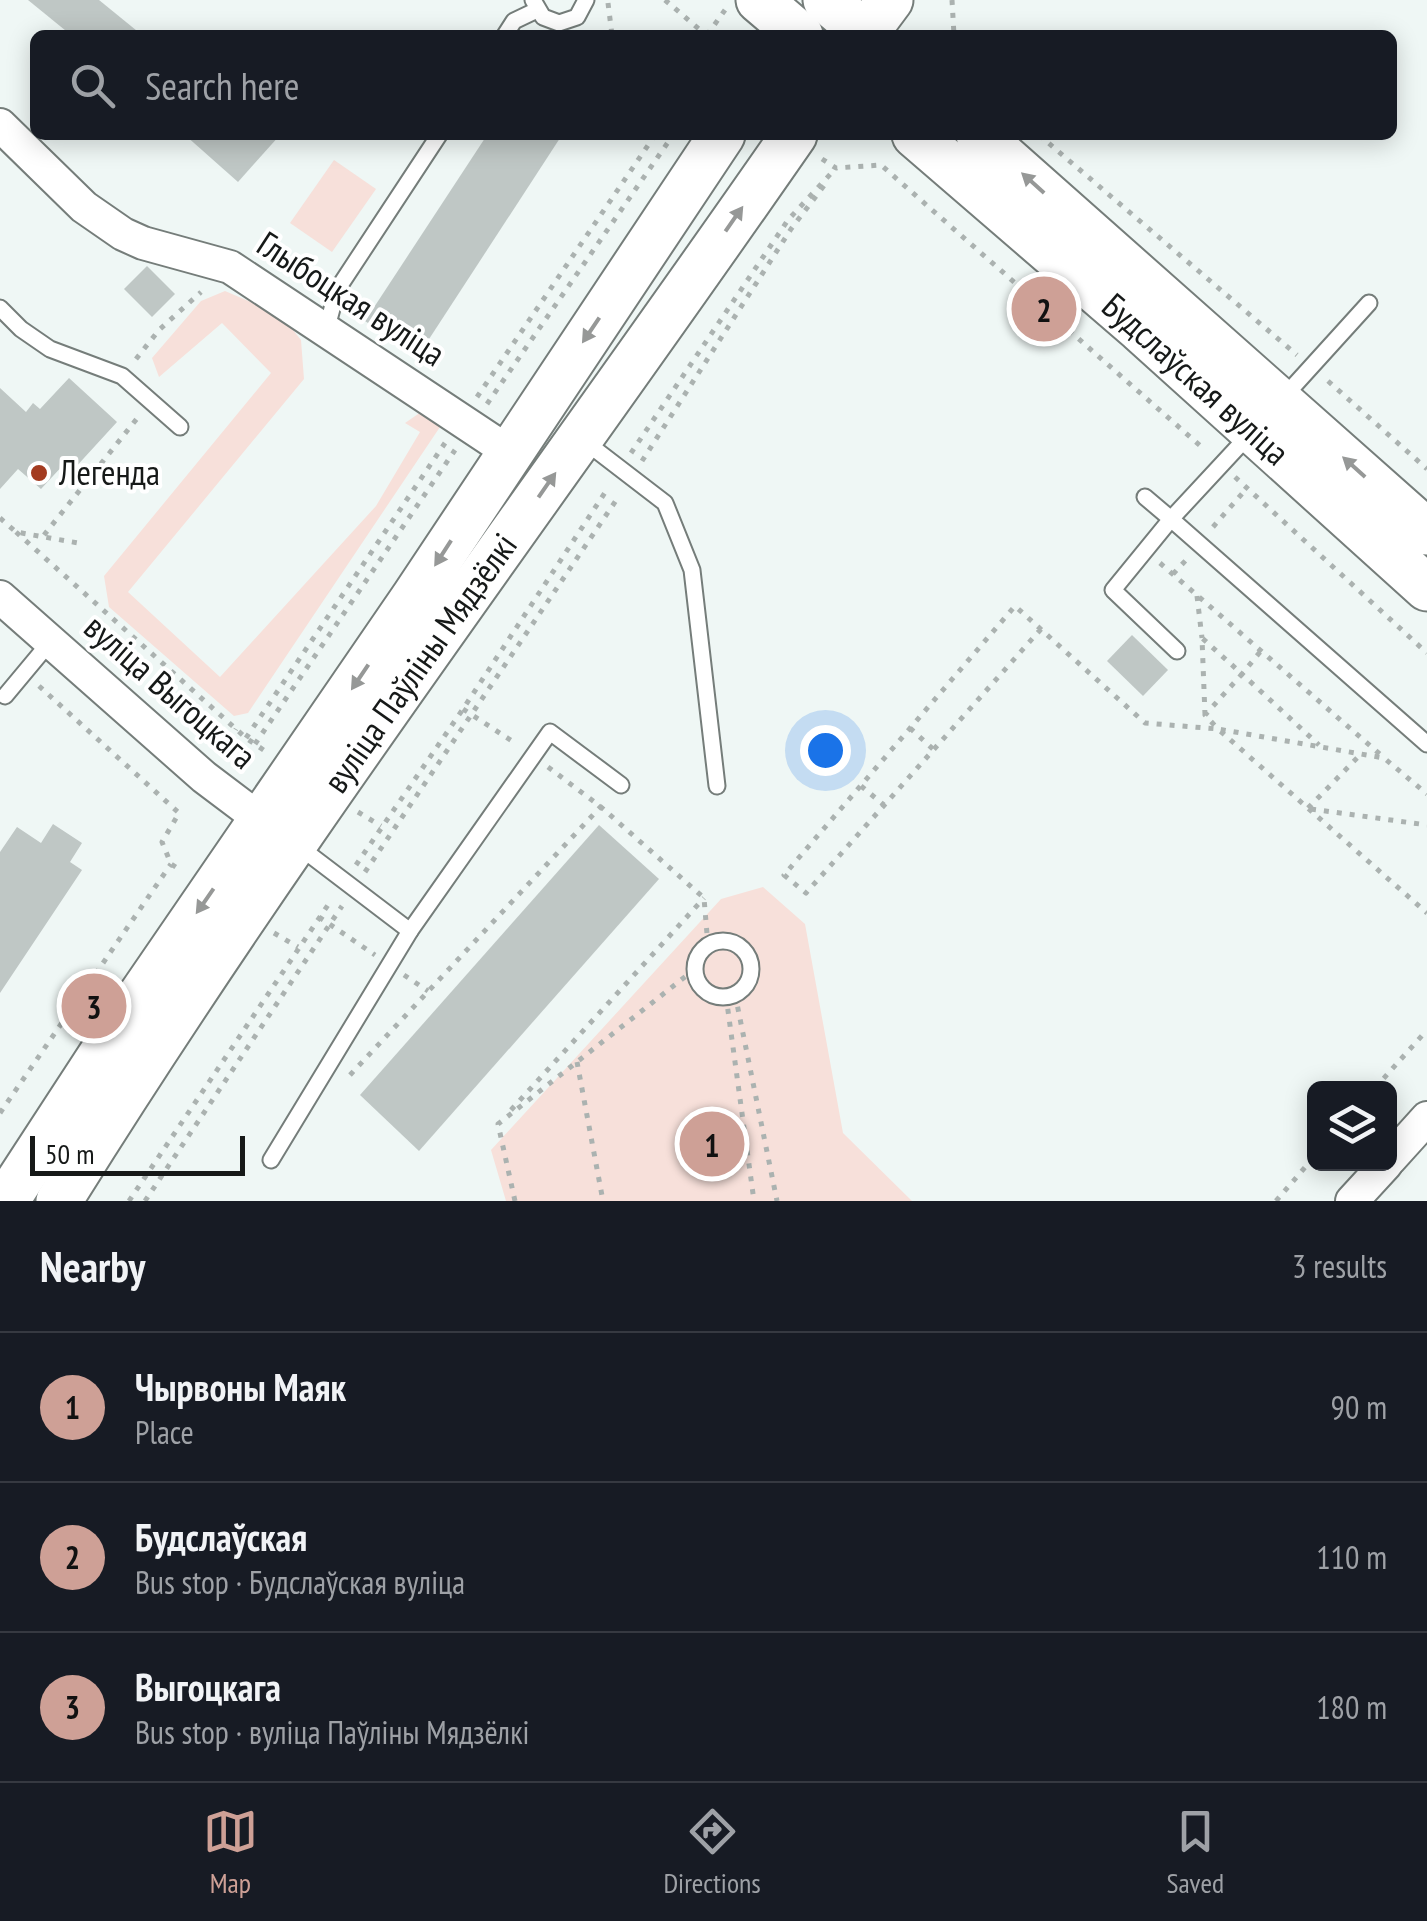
<!DOCTYPE html>
<html lang="en">
<head>
<meta charset="utf-8">
<style>
	:root { --surface:#171b24; --page:#20242c; --text:#f1f3f6; --muted:#9ea1a6; --line:#363941; --accent:#cea096 }
	body { margin:0; font-family:"PT Sans Narrow",sans-serif; background:var(--page); color:var(--text) }
	.controls { position:absolute; right:30px; bottom:30px; display:grid; overflow:hidden; border-radius:15px; box-shadow:0 5px 25px #0003 }
	.controls button { width:90px; height:90px; display:grid; place-items:center; padding:0; border:0; border-bottom:2px solid var(--line); background:var(--surface); color:var(--text); font:50px sans-serif }
	.scale { position:absolute; left:30px; bottom:25px; width:215px; box-sizing:border-box; padding-left:10px; border:5px solid #161918; border-top:0; font-size:28px; line-height:35px; white-space:nowrap; color:#161918; -webkit-text-stroke:8px #fff; paint-order:stroke }
	.you { position:absolute; left:825px; top:750px; width:35px; height:35px; margin:-25px; border:8px solid #fff; border-radius:50%; background:#1a73e8; box-shadow:0 0 0 15px #1a73e833 }
	.badge { display:grid; place-items:center; width:65px; height:65px; border-radius:50%; background:var(--accent); color:#111; font-size:32px; font-weight:700 }
	.pin { position:absolute; translate:-50% -50%; border:5px solid #fff; box-shadow:0 2px 10px #0006 }
	.list { margin:0; padding:0; list-style:none }
	h2 { display:flex; justify-content:space-between; align-items:center; height:130px; margin:0; padding:0 40px; font-size:42px }
	h2 small { font-size:32px; font-weight:400; color:var(--muted) }
	.list li { display:grid; grid-template-columns:65px 1fr auto; gap:30px; align-items:center; box-sizing:border-box; height:150px; padding:0 40px; border-top:2px solid var(--line) }
	.list b { display:block; font-size:38px; white-space:nowrap }
	.list p { margin:0; font-size:32px; white-space:nowrap; color:var(--muted) }
	.list em { font-size:32px; font-style:normal; color:var(--muted) }
	.icon { flex:none; width:55px; height:55px; fill:none; stroke:currentColor; stroke-width:2; stroke-linecap:round; stroke-linejoin:round }
	.map { position:relative; flex:none; width:1427px; height:1201px; overflow:hidden }
	.search { position:absolute; background:var(--surface); box-shadow:0 5px 25px #0003; left:30px; right:30px; top:30px; height:110px; display:flex; align-items:center; gap:25px; box-sizing:border-box; padding:0 35px; border-radius:15px; color:var(--muted); font-size:38px }
	.sheet { height:580px; background:var(--surface) }
	nav { display:flex; justify-content:space-around; align-items:center; box-sizing:border-box; height:140px; border-top:2px solid var(--line); background:var(--surface); font-size:28px; color:var(--muted) }
	nav a { display:grid; justify-items:center; gap:5px }
	nav .on { color:var(--accent) }
	.map>svg:first-child { display:block }
	.green { fill:#f7e0da }
	.building { fill:#bfc7c5 }
	.lines { fill:none; stroke-linecap:round; stroke-linejoin:round }
	.lane-casing { stroke:#757d7a; stroke-width:19 }
	.street-casing { stroke:#757d7a; stroke-width:36 }
	.secondary-casing { stroke:#757d7a; stroke-width:49 }
	.path { stroke:#abb2b0; stroke-width:5; stroke-dasharray:5 8; stroke-linecap:butt }
	.lane { stroke:#fff; stroke-width:15 }
	.street { stroke:#fff; stroke-width:32 }
	.secondary { stroke:#fff; stroke-width:45 }
	.oneway { fill:#969897 }
	.poi-dot { fill:#a33b20; stroke:#fff; stroke-width:4 }
	.labels { text-anchor:middle; stroke-width:8; stroke-linejoin:round; paint-order:stroke }
	.street-label { font-size:35px; fill:#161918; stroke:#fff }
	.poi-label { font-size:35px; fill:#161918; stroke:#fff; text-anchor:start }
</style>
</head>
<body>
<div class="map">
<svg width="1427" height="1201" viewBox="0 0 1427 1201">
	<rect width="100%" height="100%" fill="#eff7f5"/>
	<!-- green -->
	<g class="green">
		<path d="M334,160L376,189L332,252L290,223Z"/>
		<path d="M225,291L281,315L301,340L304,379L128,592L220,677L376,506L420,432L405,423L421,412L442,424L248,713L234,716L109,607L104,576L271,373L222,323L159,377L152,358L201,301Z"/>
		<path d="M763,887L805,924L843,1133L912,1201H506L491,1150L721,899Z"/>
	</g>
	<!-- building -->
	<g class="building">
		<path d="M28,0H99L142,35H71Z"/>
		<path d="M185,135H280L238,182Z"/>
		<path d="M487,135H562L418,356L365,321Z"/>
		<path d="M147,266L175,294L152,317L124,289Z"/>
		<path d="M69,378L117,422L73,470L65,463L41,489L18,469L0,489V388L26,412L33,403L40,409Z"/>
		<path d="M1132,635L1168,670L1143,696L1107,661Z"/>
		<path d="M53,824L82,843L70,862L82,870L0,993V852L17,827L41,843Z"/>
		<path d="M599,825L659,879L419,1151L360,1095Z"/>
	</g>
	<g class="lines">
		<!-- lane casing -->
		<g class="lane-casing">
			<g id="lane">
				<path d="M533,0L543,17L559,23L577,17L586,0"/>
				<path d="M505,35L514,21L537,10"/>
				<path d="M0,308L21,329L50,349L122,376L180,427"/>
				<path d="M326,331L337,290L439,135"/>
				<path d="M1281,400L1369,303"/>
				<path d="M1249,435L1171,519L1427,744"/>
				<path d="M583,440L665,503L692,570L717,786"/>
				<path d="M1145,497L1171,519L1113,590L1177,651"/>
				<path d="M5,696L50,642"/>
				<path d="M410,931L550,732L621,785"/>
				<circle cx="723" cy="969" r="28"/>
				<path d="M271,1160L410,931L297,845"/>
			</g>
		</g>
		<!-- street casing -->
		<g class="street-casing">
			<g id="street">
				<path d="M0,125L84,207L123,234L143,243L230,267L509,452"/>
				<path d="M0,597L204,777L277,832"/>
				<path d="M1390,1159L1427,1118"/>
				<path d="M1352,1201L1386,1164"/>
			</g>
		</g>
		<!-- secondary casing -->
		<g class="secondary-casing">
			<g id="secondary">
				<path d="M759,0L800,35"/>
				<path d="M826,0L867,35"/>
				<path d="M864,35L890,0"/>
				<path id="s1" d="M915,135L1140,329L1427,588"/>
				<path d="M979,135L1427,532"/>
				<path d="M6,1201L120,1026L415,596L722,135"/>
				<path id="s2" d="M59,1201C287,834 548,490 794,135"/>
			</g>
		</g>
		<!-- path -->
		<g class="path">
			<path d="M665,0L706,35"/>
			<path d="M952,0L954,35"/>
			<path d="M608,3L612,35"/>
			<path d="M707,35L725,10"/>
			<path d="M1039,135L1297,355"/>
			<path d="M822,159L836,168L881,165L1205,450"/>
			<path d="M136,359L159,330L201,292"/>
			<path d="M1328,381L1427,469"/>
			<path d="M477,397L655,135"/>
			<path d="M487,404L673,135"/>
			<path d="M631,453L788,220L836,168"/>
			<path d="M642,461L791,229L826,183"/>
			<path d="M1235,477L1427,653"/>
			<path d="M0,518L16,532L78,543"/>
			<path d="M1213,527L1247,488"/>
			<path d="M16,532L246,738L265,751"/>
			<path d="M44,535L139,416"/>
			<path d="M1160,563L1382,756"/>
			<path d="M1173,574L1187,559"/>
			<path d="M1197,596L1202,638"/>
			<path d="M1041,629L806,893L784,875L1015,606L1145,723L1218,729L1427,913"/>
			<path d="M1260,652L1242,674L1319,745"/>
			<path d="M39,686L179,813L162,842L171,864L182,871"/>
			<path d="M463,709L515,743"/>
			<path d="M1205,715L1202,638L1242,674L1205,715L1218,729L1384,758L1427,794"/>
			<path d="M910,728L934,750"/>
			<path d="M246,738L445,443"/>
			<path d="M255,744L455,450"/>
			<path d="M222,752L236,729"/>
			<path d="M548,767L601,807L704,898L708,946"/>
			<path d="M861,786L884,805"/>
			<path d="M1308,808L1362,753"/>
			<path d="M1311,809L1427,825"/>
			<path d="M358,812L381,826"/>
			<path d="M356,865L463,709L608,488"/>
			<path d="M365,872L619,496"/>
			<path d="M319,917L375,955"/>
			<path d="M274,933L298,947"/>
			<path d="M404,975L428,991"/>
			<path d="M735,994L777,1201"/>
			<path d="M726,996L754,1201"/>
			<path d="M577,1062L603,1201"/>
			<path d="M350,1075L606,801"/>
			<path d="M1375,1088L1427,1030"/>
			<path d="M511,1110L704,898"/>
			<path d="M0,1113L171,864"/>
			<path d="M129,1201L332,899"/>
			<path d="M145,1201L342,906"/>
			<path d="M515,1201L498,1124L695,969"/>
			<path d="M1276,1201L1314,1157"/>
		</g>
		<!-- lane -->
		<use href="#lane" class="lane"/>
		<!-- street -->
		<use href="#street" class="street"/>
		<!-- secondary -->
		<use href="#secondary" class="secondary"/>
	</g>
	<!-- one-way arrows -->
	<defs><path id="oneway-solid" d="M-6-.8H1V-3.2L6.5 0L1 3.2V.8H-6Z" transform="scale(2.5)"/></defs>
	<g class="oneway">
		<use href="#oneway-solid" transform="translate(1033 183) rotate(-138)"/>
		<use href="#oneway-solid" transform="translate(734 219) rotate(-55)"/>
		<use href="#oneway-solid" transform="translate(591 330) rotate(124)"/>
		<use href="#oneway-solid" transform="translate(1354 467) rotate(-138)"/>
		<use href="#oneway-solid" transform="translate(547 485) rotate(-55)"/>
		<use href="#oneway-solid" transform="translate(443 553) rotate(123)"/>
		<use href="#oneway-solid" transform="translate(360 677) rotate(124)"/>
		<use href="#oneway-solid" transform="translate(205 901) rotate(125)"/>
	</g>
	<!-- markers -->
	<circle class="poi-dot" cx="39" cy="473" r="10"/>
	<g class="labels">
		<!-- street labels -->
		<g class="street-label">
			<text transform="translate(351 299) rotate(33)" y="12">Глыбоцкая вуліца</text>
			<text dy="12" stroke="none"><textPath href="#s1" startOffset="372">Будслаўская вуліца</textPath></text>
			<text dy="12" stroke="none"><textPath href="#s2" startOffset="648">вуліца Паўліны Мядзёлкі</textPath></text>
			<text transform="translate(170 692) rotate(41)" y="12">вуліца Выгоцкага</text>
		</g>
		<!-- poi labels -->
		<g class="poi-label">
			<text x="59" y="485">Легенда</text>
		</g>
	</g>
</svg>
<div class="controls">
<button><svg class="icon" aria-label="layers" viewBox="0 0 24 24"><path d="M12 4l9 5-9 5-9-5zM3 14l9 5 9-5"/></svg></button>
</div>
<div class="scale">50 m</div>
<div class="you"></div>
<div class="pin badge" style="left:712px;top:1144px">1</div>
<div class="pin badge" style="left:1044px;top:309px">2</div>
<div class="pin badge" style="left:94px;top:1006px">3</div>
<div class="search"><svg class="icon" aria-label="search" viewBox="0 0 24 24"><circle cx="10" cy="10" r="6"/><path d="M15 15l6 6"/></svg>Search here</div>
</div>
<section class="sheet">
<h2>Nearby<small>3 results</small></h2>
<ul class="list">
<li><span class="badge">1</span><div><b>Чырвоны Маяк</b><p>Place</p></div><em>90 m</em></li>
<li><span class="badge">2</span><div><b>Будслаўская</b><p>Bus stop · Будслаўская вуліца</p></div><em>110 m</em></li>
<li><span class="badge">3</span><div><b>Выгоцкага</b><p>Bus stop · вуліца Паўліны Мядзёлкі</p></div><em>180 m</em></li>
</ul>
</section>
<nav>
<a class="on"><svg class="icon" aria-label="map" viewBox="0 0 24 24"><path d="M3 6l6-2 6 2 6-2v14l-6 2-6-2-6 2zM9 4v14M15 6v14"/></svg>Map</a>
<a><svg class="icon" aria-label="directions" viewBox="0 0 24 24"><path d="M12 3l9 9-9 9-9-9zM9 14v-3h6M13 9l2 2-2 2"/></svg>Directions</a>
<a><svg class="icon" aria-label="saved" viewBox="0 0 24 24"><path d="M7 4h10v16l-5-4-5 4z"/></svg>Saved</a>
</nav>
</body>
</html>
